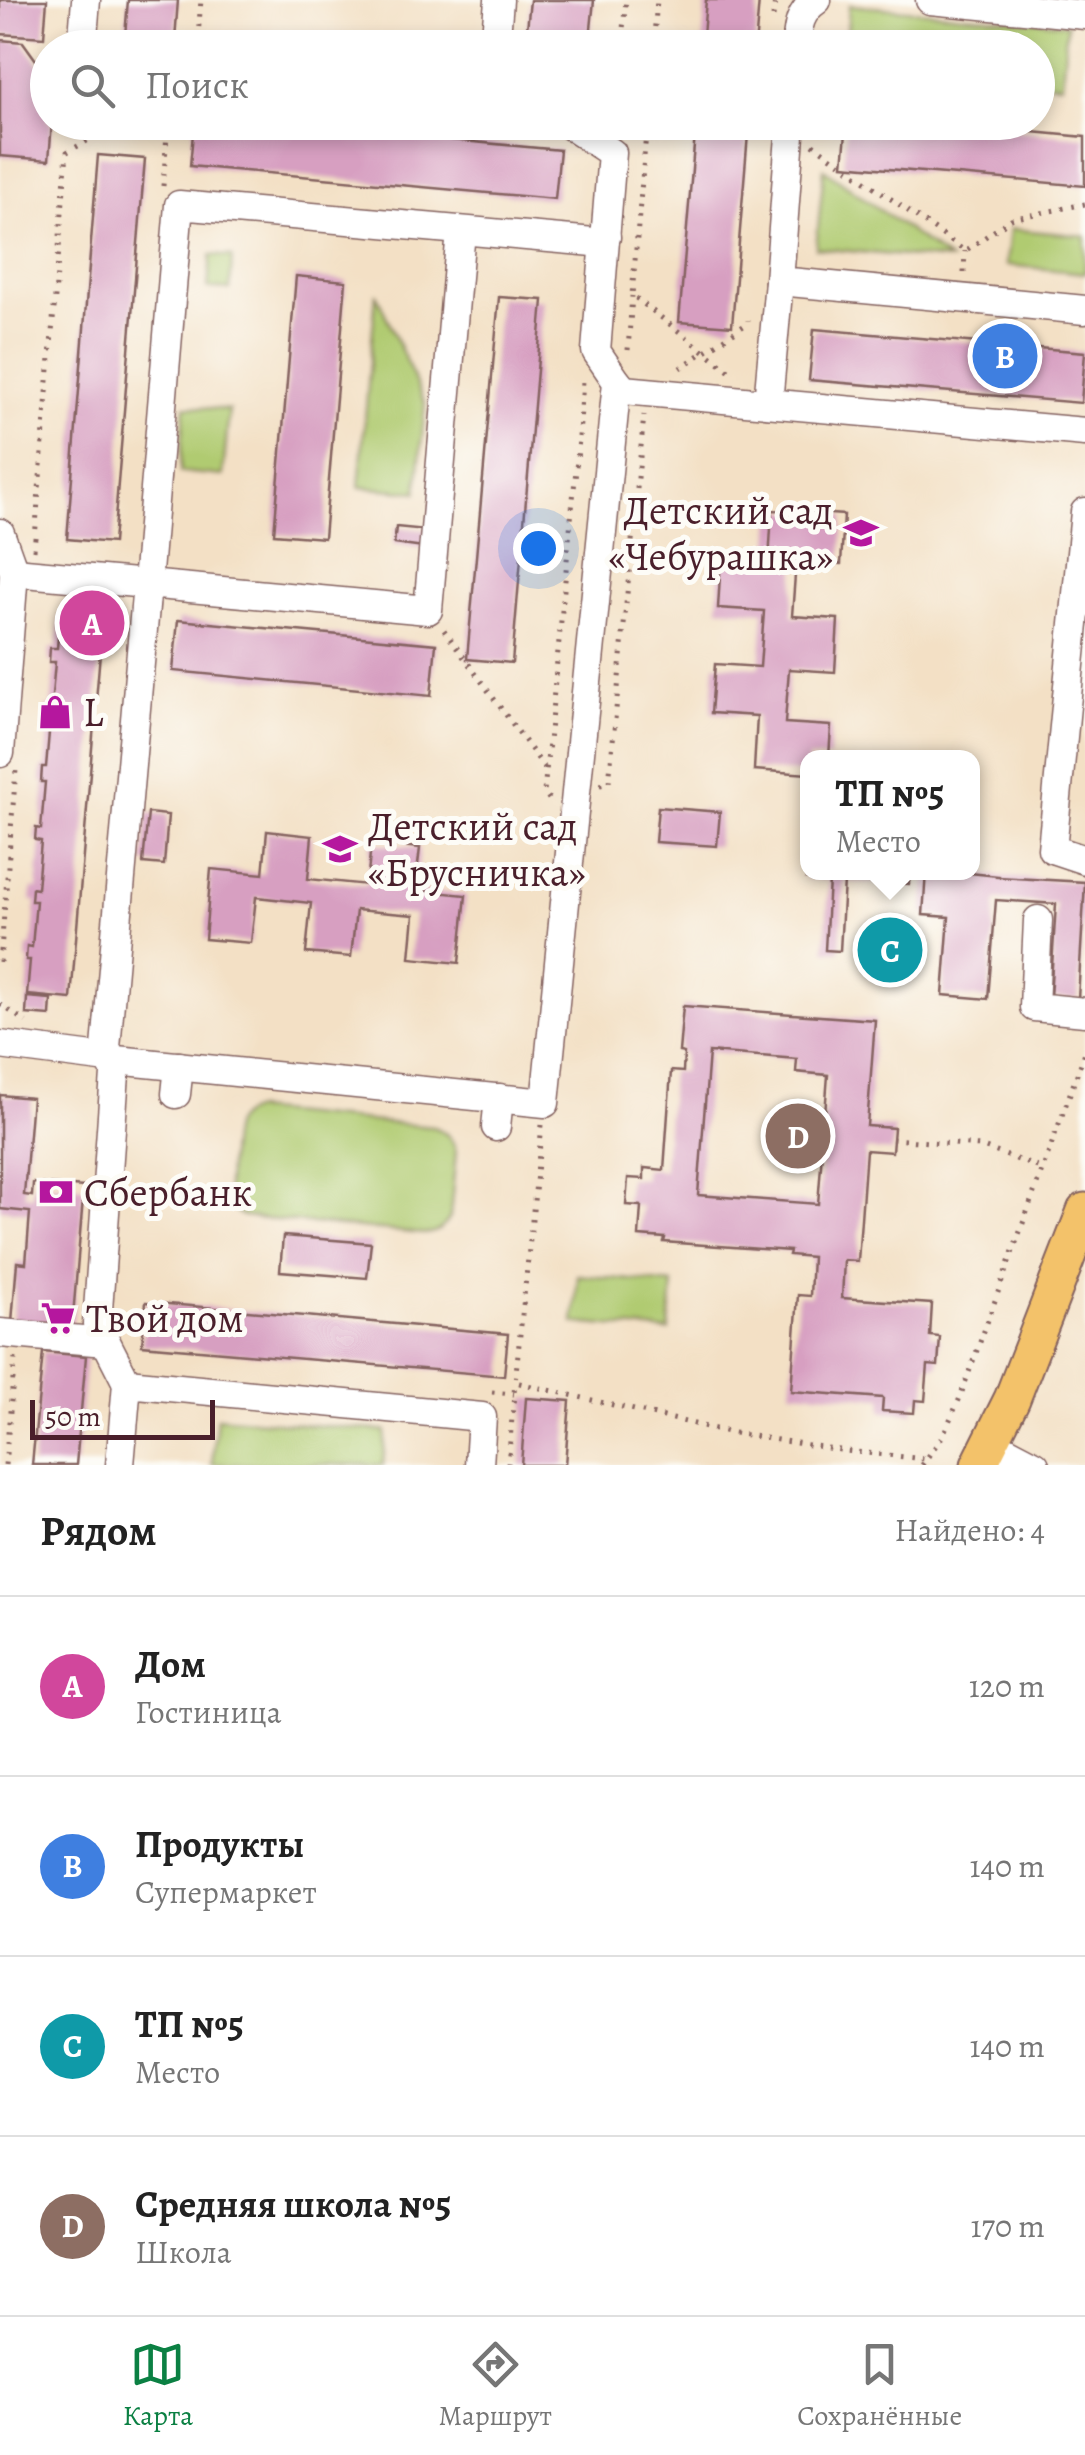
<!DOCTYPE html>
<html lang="ru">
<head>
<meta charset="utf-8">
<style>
	:root { --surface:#fff; --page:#f6f6f6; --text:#222; --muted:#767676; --line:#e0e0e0; --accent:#0b8043 }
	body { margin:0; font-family:Alegreya,serif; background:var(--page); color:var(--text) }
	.scale { position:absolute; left:30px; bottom:25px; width:185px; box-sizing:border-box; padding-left:10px; border:5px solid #4a1f2b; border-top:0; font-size:28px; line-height:35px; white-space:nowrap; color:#4a1f2b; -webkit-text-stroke:8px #fdfcf7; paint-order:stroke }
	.you { position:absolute; left:538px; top:548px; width:35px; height:35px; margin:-25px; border:8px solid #fff; border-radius:50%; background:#1a73e8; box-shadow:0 0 0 15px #1a73e833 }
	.badge { display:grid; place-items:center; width:65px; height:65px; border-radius:50%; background:var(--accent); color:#fff; font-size:32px; font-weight:700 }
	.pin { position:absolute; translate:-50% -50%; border:5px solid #fff; box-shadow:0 2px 10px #0006 }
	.popup { position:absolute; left:800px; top:750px; width:180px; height:130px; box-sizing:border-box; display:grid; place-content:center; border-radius:20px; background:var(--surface); filter:drop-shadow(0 2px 8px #0005); font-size:32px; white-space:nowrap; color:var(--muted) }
	.popup b { font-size:38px; color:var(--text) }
	.popup::after { content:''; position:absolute; left:50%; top:100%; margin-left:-20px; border:20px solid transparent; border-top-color:var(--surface) }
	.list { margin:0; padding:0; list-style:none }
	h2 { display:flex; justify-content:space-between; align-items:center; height:130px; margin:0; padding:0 40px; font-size:42px }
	h2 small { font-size:32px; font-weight:400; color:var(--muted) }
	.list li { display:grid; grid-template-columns:65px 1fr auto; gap:30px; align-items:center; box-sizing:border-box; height:180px; padding:0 40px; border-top:2px solid var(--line) }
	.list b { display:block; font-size:38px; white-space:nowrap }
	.list p { margin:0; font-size:32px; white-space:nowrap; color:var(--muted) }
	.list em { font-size:32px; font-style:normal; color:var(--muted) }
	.icon { flex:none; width:55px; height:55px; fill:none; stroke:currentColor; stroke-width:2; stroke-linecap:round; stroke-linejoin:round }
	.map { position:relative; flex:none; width:1085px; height:1465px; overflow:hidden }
	.search { position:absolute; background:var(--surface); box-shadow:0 5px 15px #0003; left:30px; right:30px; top:30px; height:110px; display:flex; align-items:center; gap:25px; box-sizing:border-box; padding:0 35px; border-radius:55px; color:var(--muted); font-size:38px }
	.sheet { height:850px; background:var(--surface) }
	nav { display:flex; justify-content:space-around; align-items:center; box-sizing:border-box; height:140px; border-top:2px solid var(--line); background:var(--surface); font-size:28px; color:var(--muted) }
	nav a { display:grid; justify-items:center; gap:5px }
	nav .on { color:var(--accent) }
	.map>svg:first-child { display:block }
	.green { fill:#b0cb71; stroke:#7d754e; stroke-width:2.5 }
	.building { fill:#d79fc1; fill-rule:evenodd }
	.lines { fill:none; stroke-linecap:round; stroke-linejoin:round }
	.minor-casing { stroke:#856361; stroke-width:31 }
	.major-casing { stroke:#856361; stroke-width:39 }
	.path { stroke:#856361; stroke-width:5; stroke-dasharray:2.5 8; stroke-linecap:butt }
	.minor { stroke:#fff; stroke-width:28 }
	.major { stroke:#f3c26a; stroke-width:35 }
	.labels { text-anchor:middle; stroke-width:10; stroke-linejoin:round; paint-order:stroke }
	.poi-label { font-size:40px; fill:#4a1f2b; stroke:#fdfcf7; text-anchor:start }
</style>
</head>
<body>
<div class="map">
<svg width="1085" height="1465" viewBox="0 0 1085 1465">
	<rect width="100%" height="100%" fill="#fdfcf7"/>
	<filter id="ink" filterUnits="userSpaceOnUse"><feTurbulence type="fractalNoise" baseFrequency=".01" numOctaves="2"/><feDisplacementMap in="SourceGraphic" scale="20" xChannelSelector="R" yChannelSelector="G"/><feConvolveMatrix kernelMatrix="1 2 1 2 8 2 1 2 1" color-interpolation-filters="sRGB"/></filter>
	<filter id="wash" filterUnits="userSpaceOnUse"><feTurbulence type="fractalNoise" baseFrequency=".0048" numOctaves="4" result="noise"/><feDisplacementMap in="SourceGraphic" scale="40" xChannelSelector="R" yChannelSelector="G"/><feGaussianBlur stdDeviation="2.25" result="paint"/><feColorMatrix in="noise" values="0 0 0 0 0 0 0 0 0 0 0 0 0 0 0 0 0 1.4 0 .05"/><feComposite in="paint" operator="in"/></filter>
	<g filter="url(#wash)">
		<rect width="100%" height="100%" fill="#f3e0c5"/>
		<!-- green -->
		<g class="green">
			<path d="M849,5L1067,24L1062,84L1038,82V48H846Z"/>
			<path d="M824,169L949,260L816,248Z"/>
			<path d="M1010,229L1085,236V273L1006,265Z"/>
			<path d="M211,255L232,257L230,290L208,288Z"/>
			<path d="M376,293L425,404L417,492L359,487Z"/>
			<path d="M185,406L229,410L223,476L180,472Z"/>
			<path d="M254,1110L433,1127C446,1132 453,1138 456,1152L450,1217C444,1229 436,1233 423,1234L245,1217C236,1213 231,1209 228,1200C225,1190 230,1133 234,1124C239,1116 246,1112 254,1110Z"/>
			<path d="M578,1275L673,1284L669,1331L574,1323Z"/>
			<path d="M217,1417L386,1431L383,1465L212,1464Z"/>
		</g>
		<g id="blocks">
			<!-- building -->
			<g class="building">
				<path d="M0,0H47L44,37L0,34Z"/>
				<path d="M128,0H178L175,40L125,36Z"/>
				<path d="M530,0H594L589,48H525Z"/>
				<path d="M706,0H759L755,48H702Z"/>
				<path d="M0,40L23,42L41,67L48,68V122H52L49,160L0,156Z"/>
				<path d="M194,122H259L560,150L555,199L190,166Z"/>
				<path d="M696,122H749L732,326L679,322Z"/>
				<path d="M847,122H926L1085,137V186L843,165Z"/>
				<path d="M98,155L145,159L113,543L67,539Z"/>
				<path d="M296,276L346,281L324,538L274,534Z"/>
				<path d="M499,297L543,300L512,663L467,659Z"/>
				<path d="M814,329L1085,352L1081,403L809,380Z"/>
				<path d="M772,510L844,515L841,564L796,561L792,616L838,619L835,672L789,669L785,723L831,726L829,758H808V774L754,770L757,716L711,713L715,664L760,667L764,611L718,608L721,558L769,562Z"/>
				<path d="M396,527L427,530L424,548L394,544Z"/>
				<path d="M60,614L103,617L71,999L27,995L30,960H26L27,946L32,947L36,901H31L32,888L37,889L41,841L35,840L36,828L41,829L45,782H41L42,767H46L50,721H45L46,706L51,707L55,662H49L50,648H57Z"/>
				<path d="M178,620L436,644L431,696L173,671Z"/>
				<path d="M658,807L720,812L717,846L655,842Z"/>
				<path d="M148,813L168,815L164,865L143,863Z"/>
				<path d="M267,831L312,836L308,879L367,885L371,843L420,848L415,890L466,895L459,963L410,958L414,915L356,910L351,957L306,953L311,903L256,897L251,943L205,939L211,869L263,874Z"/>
				<path d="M806,872H910L909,884L844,881L840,951L825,950L829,880L806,878Z"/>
				<path d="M926,872H960L998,876L997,877L1085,882L1078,999L1050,998L1056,904L996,900L988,999L943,995L949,917L923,915Z"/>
				<path d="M870,936L912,938L911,964L868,961Z"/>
				<path d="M27,997L51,999L50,1016L26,1014Z"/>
				<path d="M683,1006L875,1020L867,1126L894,1128L892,1152L866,1150L858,1261L844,1260L842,1298L932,1304L930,1336L940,1337L938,1366L928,1365L925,1401L915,1400L914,1413L882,1411L883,1398L791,1391L798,1295L810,1296L812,1257L789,1255L790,1251L664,1242L665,1238L639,1236L641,1206L626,1205L628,1178L644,1179V1168L664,1170L671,1071L683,1072L684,1053L679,1052ZM709,1052L797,1059L796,1072L828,1075L818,1204L698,1195Z"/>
				<path d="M0,1095L32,1098L24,1195L32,1196L33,1183L84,1187L72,1328L12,1322L17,1262L26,1263L30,1212L0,1209Z"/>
				<path d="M283,1236L371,1243L367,1278L280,1271Z"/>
				<path d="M146,1302L508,1334L504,1376L142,1345Z"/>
				<path d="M43,1352L86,1356L76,1465H32Z"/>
				<path d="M526,1398L570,1401L565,1465H521Z"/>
			</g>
		</g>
	</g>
	<g filter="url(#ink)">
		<use href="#blocks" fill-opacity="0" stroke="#856361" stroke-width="2.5"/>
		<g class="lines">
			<!-- minor casing -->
			<g class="minor-casing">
				<g id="minor">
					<path d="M930,0L1085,15"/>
					<path d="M83,37L86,0"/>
					<path d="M495,48L499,0"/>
					<path d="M796,48C798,27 799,12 817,0"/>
					<path d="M791,122L779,281L1085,310"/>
					<path d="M617,382L624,390L1085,432"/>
					<path d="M768,403L779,281"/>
					<path d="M1085,512L1052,849L1085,860"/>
					<path d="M0,533L14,572"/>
					<path d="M0,753L14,572L147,584L179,205L594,242L606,237"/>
					<path d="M1038,920L1034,1007L1085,1012"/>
					<path d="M0,1045L116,1060L545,1103L617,382L596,351L612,153L565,122"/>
					<path d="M105,1059L147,584L428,610L461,231"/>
					<path d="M116,1060L97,1324L127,1383"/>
					<path d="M176,1094L179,1066"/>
					<path d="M496,1127L499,1098"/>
					<path d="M0,1333L106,1342"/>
					<path d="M991,1442L1035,1465"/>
					<path d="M120,1465L127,1383L482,1417L479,1465"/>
				</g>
			</g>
			<!-- major casing -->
			<g class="major-casing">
				<path id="major" d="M979,1465L1012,1399L1085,1211"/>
			</g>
			<!-- path -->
			<g class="path">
				<path d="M773,17L775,0"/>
				<path d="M197,48L201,0"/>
				<path d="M621,48L626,0"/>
				<path d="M653,48L657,0"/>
				<path d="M647,122L632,295L734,374"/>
				<path d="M813,144L965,251L1011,219L1085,204"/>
				<path d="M163,186L168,122"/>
				<path d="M964,273L965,251"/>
				<path d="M628,350L632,296"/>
				<path d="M680,368L748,323V320"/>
				<path d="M579,437L583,381"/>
				<path d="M34,550L67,152L122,122"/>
				<path d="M444,630L546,770"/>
				<path d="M600,785L609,783L644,415"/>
				<path d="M549,799L544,792L579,439"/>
				<path d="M0,962L16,770"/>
				<path d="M0,1004L26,1022"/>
				<path d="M542,1125L515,1382L728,1432L846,1451L926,1459"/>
				<path d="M892,1139L980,1146L1043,1169"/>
				<path d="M492,1392L514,1394"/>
				<path d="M5,1465L15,1358"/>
				<path d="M508,1465L515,1382"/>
				<path d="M922,1465L942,1437L959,1400L1085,1052"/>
			</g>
			<!-- minor -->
			<use href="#minor" class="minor"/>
			<!-- major -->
			<use href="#major" class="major"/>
		</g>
	</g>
	<!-- icons -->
	<defs>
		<g id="school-bare" transform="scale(2.7)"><path d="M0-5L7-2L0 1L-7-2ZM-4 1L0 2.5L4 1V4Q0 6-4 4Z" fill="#b5179e" stroke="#fdfcf7" stroke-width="2.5" paint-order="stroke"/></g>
		<g id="shop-bare" transform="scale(2.7)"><path d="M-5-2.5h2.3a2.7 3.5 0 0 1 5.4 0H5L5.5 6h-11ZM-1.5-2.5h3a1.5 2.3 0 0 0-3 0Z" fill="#b5179e" stroke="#fdfcf7" stroke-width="2.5" paint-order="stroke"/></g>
		<g id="bank-bare" transform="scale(2.7)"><path d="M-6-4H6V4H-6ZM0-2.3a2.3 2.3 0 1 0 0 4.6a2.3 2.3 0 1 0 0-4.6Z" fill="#b5179e" stroke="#fdfcf7" stroke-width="2.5" paint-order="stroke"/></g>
		<g id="supermarket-bare" transform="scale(2.7)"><path d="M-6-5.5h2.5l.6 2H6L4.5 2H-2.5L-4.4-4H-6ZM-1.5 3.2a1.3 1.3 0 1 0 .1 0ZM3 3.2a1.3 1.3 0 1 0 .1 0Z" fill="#b5179e" stroke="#fdfcf7" stroke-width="2.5" paint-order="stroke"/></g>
	</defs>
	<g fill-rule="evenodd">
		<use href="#school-bare" x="861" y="533"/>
		<use href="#shop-bare" x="55" y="712"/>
		<use href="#school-bare" x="340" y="849"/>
		<use href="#bank-bare" x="56" y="1192"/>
		<use href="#supermarket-bare" x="58" y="1318"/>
	</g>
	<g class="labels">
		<!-- poi labels -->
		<g class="poi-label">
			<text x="833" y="524" text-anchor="end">Детский сад<tspan x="833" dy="46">«Чебурашка»</tspan></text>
			<text x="83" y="726">L</text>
			<text x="368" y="840">Детский сад<tspan x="368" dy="46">«Брусничка»</tspan></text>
			<text x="84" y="1206">Сбербанк</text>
			<text x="86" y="1332">Твой дом</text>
		</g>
	</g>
</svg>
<div class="scale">50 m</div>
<div class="you"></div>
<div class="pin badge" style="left:92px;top:623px;background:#d1479c">A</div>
<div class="pin badge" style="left:1005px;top:356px;background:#3f7fe0">B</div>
<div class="pin badge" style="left:890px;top:950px;background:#0f9aa8">C</div>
<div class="popup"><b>ТП №5</b>Место</div>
<div class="pin badge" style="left:798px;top:1136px;background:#8d6e63">D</div>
<div class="search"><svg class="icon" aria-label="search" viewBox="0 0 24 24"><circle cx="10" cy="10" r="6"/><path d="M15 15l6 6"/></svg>Поиск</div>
</div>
<section class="sheet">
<h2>Рядом<small>Найдено: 4</small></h2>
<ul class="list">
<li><span class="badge" style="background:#d1479c">A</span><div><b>Дом</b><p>Гостиница</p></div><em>120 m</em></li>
<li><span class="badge" style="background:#3f7fe0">B</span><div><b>Продукты</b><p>Супермаркет</p></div><em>140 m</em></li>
<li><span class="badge" style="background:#0f9aa8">C</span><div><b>ТП №5</b><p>Место</p></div><em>140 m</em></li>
<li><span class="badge" style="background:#8d6e63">D</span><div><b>Средняя школа №5</b><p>Школа</p></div><em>170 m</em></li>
</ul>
</section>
<nav>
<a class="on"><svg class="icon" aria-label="map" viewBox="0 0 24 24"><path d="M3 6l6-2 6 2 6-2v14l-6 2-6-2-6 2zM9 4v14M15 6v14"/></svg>Карта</a>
<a><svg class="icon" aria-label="directions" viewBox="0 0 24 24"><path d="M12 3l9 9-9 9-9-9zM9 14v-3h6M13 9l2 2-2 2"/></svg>Маршрут</a>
<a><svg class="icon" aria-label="saved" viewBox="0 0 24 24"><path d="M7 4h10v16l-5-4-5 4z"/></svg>Сохранённые</a>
</nav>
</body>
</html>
